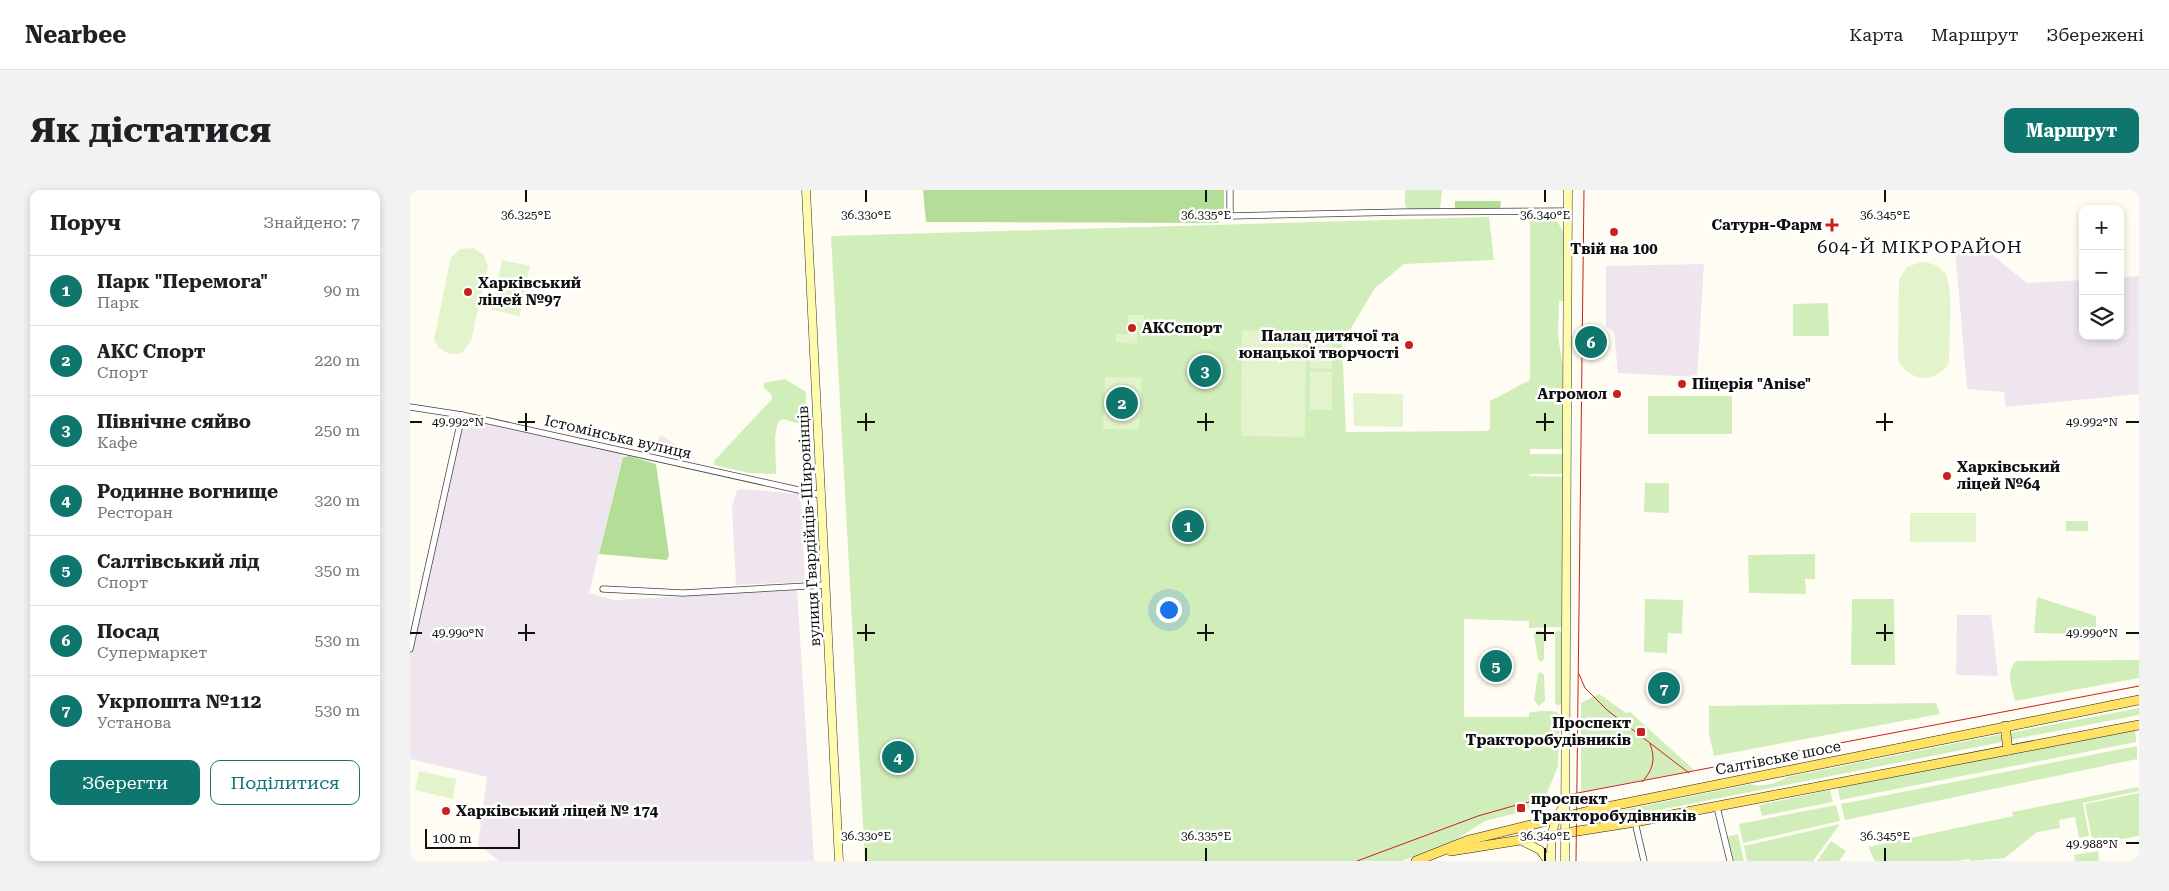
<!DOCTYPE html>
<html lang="uk">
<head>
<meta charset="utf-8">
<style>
	:root { --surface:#fff; --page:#f2f2f2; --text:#202124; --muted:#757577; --line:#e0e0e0; --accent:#0f766e }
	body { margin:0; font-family:"Roboto Serif",serif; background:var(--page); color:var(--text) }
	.controls { position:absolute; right:15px; top:15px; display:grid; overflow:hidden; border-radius:10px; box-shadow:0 2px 8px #0003 }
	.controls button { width:45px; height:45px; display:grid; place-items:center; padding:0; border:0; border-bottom:1px solid var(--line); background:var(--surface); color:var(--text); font:25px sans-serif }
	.scale { position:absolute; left:15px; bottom:12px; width:95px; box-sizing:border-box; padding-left:5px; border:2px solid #101010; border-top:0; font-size:14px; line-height:18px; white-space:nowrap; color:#101010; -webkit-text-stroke:4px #fff; paint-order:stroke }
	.you { position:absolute; left:758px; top:419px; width:18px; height:18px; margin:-12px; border:4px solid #fff; border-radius:50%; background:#1a73e8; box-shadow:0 0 0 8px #1a73e833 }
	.badge { display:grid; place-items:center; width:32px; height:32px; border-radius:50%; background:var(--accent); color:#fff; font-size:16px; font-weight:700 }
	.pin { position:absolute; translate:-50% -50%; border:2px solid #fff; box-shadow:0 1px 5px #0006 }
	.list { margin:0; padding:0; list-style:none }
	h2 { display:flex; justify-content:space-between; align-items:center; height:65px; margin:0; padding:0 20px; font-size:21px }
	h2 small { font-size:16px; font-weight:400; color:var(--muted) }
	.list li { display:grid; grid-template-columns:32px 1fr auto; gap:15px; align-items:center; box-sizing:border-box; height:70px; padding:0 20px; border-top:1px solid var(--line) }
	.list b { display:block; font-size:19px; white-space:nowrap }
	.list p { margin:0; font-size:16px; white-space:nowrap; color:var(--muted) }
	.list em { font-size:16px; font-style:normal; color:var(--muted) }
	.actions { display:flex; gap:10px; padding:15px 20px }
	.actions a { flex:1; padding:11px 0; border:1px solid var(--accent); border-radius:10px; text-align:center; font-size:18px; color:var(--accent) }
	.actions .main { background:var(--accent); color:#fff }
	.icon { flex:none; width:28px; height:28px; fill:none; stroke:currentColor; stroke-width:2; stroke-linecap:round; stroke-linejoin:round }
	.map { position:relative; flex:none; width:1729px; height:671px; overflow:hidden; border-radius:10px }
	header { display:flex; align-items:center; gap:30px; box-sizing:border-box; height:70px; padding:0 25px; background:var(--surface); border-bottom:1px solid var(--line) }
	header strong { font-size:24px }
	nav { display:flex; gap:28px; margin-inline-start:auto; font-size:18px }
	.intro { display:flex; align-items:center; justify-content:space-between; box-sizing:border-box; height:120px; padding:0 30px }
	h1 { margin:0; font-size:35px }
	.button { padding:12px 22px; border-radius:10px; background:var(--accent); color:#fff; font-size:18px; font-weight:700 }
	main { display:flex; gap:30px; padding:0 30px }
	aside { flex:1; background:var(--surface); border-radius:10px; box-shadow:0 2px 8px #0003 }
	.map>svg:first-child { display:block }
	.industrial { fill:#eee5ef }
	.green { fill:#d1edba }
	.forest { fill:#b4de98 }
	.pitch { fill:#e3f3cc }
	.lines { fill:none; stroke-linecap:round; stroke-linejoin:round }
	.street-casing { stroke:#434343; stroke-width:7 }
	.secondary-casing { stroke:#323232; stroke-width:9 }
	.primary-casing { stroke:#212121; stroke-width:10 }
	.street { stroke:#fff; stroke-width:5.5 }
	.secondary { stroke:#fffbae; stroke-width:8 }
	.primary { stroke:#ffe263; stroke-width:9 }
	.tram { stroke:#c9211f; stroke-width:1 }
	.ticks { fill:none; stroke:#101010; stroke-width:2 }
	.poi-dot { fill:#c9211f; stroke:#fff; stroke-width:2 }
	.labels { text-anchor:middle; stroke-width:5; stroke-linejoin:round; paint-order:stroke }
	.poi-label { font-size:15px; font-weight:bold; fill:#101010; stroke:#fff; text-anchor:start }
	.street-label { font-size:15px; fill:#101010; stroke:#fff }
	.quarter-label { font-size:18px; letter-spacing:1px; fill:#101010; stroke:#fff }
	.ticks-label { font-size:12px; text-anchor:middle; fill:#101010; stroke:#fff; stroke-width:5; stroke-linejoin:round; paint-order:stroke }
</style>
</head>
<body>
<header>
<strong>Nearbee</strong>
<nav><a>Карта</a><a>Маршрут</a><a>Збережені</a></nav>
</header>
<div class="intro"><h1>Як дістатися</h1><a class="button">Маршрут</a></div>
<main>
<aside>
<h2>Поруч<small>Знайдено: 7</small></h2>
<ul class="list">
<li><span class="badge">1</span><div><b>Парк &quot;Перемога&quot;</b><p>Парк</p></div><em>90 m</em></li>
<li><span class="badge">2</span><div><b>АКС Спорт</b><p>Спорт</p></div><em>220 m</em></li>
<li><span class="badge">3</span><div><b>Північне сяйво</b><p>Кафе</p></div><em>250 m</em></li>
<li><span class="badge">4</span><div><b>Родинне вогнище</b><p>Ресторан</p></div><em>320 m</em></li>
<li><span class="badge">5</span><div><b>Салтівський лід</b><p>Спорт</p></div><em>350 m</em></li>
<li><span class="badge">6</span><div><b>Посад</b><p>Супермаркет</p></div><em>530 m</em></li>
<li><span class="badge">7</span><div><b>Укрпошта №112</b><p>Установа</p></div><em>530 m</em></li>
</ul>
<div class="actions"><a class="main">Зберегти</a><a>Поділитися</a></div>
</aside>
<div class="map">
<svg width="1729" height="671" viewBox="0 0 1729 671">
	<rect width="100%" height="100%" fill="#fffdf3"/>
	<!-- industrial -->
	<g class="industrial">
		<path d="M1570,55L1617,93L1673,90V146H1710V87L1729,86V204L1596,217L1594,202L1557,199L1545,58Z"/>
		<path d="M1294,74L1287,187L1208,183L1204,142L1196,137V76Z"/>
		<path d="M52,225L214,261L179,403L204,410L387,400L404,671H90L68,655L77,587L0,569V460Z"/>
		<path d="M251,245L277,262L270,271L245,254Z"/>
		<path d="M332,299L391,304L395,392L326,395L322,317L327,300Z"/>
		<path d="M1547,425H1581L1588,486L1546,485Z"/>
	</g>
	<!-- green -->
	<g class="green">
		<path d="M995,0H1032L1030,19L998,21L995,15Z"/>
		<path d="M1120,24H1143L1154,43V111H1149L1148,147L1153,176V259H1120V264H1153V284H1120L1119,286L1154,287L1153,437L1119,438V431L1054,429V527H1119V523C1128,521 1142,519 1150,524L1148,576L1137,603L1115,621L1075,631L1045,650L992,671H455L421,46L1079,27L1084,70L994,74L965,98L932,153L936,242L1074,241L1080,240V211L1120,190Z"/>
		<path d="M1418,113L1419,146H1383V114Z"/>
		<path d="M375,189L396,202L395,232L390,234L373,229L368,232L365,246L366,284L340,283L304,275V271L362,209L361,204L354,198V193Z"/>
		<rect x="1238" y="206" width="84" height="38"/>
		<path d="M1235,293H1259V323L1234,322Z"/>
		<rect x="1656" y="331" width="22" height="10"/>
		<path d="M1405,364V389H1395L1396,404L1339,403L1338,365Z"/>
		<path d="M1627,407L1686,426V444L1624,443Z"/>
		<path d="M1235,409L1273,410L1272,444L1258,443L1257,463L1234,462Z"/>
		<path d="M1442,409H1484L1485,475H1441Z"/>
		<path d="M1127,440L1132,441L1134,444V469L1131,472L1128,469L1124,445Z"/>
		<path d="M1148,440L1152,443L1151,513L1148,516L1145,513V443Z"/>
		<path d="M1729,470V488L1605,511C1602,496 1595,483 1606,471Z"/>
		<path d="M1131,482L1134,485L1135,511L1129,516L1124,510L1128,484Z"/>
		<path d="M1189,504L1216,523L1220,522L1284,580L1171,602V513Z"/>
		<path d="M1526,513L1530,524L1304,566L1299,544V516Z"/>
		<path d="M1729,518V525L1600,550L1599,543Z"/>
		<path d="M1725,539L1726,552L1430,610L1428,598Z"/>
		<path d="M1592,544V552L1184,633V626L1341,594C1351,598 1368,593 1377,587Z"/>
		<path d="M1727,556V569L1435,630L1431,614Z"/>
		<path d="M1728,597L1729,601L1673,613L1679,646L1669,648L1665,627L1649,630L1650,638L1627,642L1595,668L1560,671L1559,669L1548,671H1465L1458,657L1603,626L1602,622Z"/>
		<path d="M1420,600L1423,612L1352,626L1349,615Z"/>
		<path d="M1729,603V646L1683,654L1675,614Z"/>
		<path d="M1426,615L1430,631L1333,653L1329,634Z"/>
		<path d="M1430,634L1403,671H1337L1334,656Z"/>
		<path d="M1328,644L1334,671H1322L1316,647Z"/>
		<path d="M1421,651L1436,661L1429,671H1407Z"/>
		<path d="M1688,661L1689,671H1665L1664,665Z"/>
	</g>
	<!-- forest -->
	<g class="forest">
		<path d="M513,0H814V20H799L800,26L810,33L516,32Z"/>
		<path d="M1045,11H1091L1090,19H1045Z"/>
		<path d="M220,266L246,274L259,365L257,370L189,364L213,267Z"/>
	</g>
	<!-- pitch -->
	<g class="pitch">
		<path d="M63,58L73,64L78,76L61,151L52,163C38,166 29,161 24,149L41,67L50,59Z"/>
		<path d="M92,70L120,76L110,126L82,120Z"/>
		<path d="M1511,72C1523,73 1532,76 1537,87C1543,100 1539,155 1539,173C1526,194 1499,192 1488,170L1489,90L1497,77Z"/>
		<path d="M718,125H734V133H727V154L706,152V144H718Z"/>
		<path d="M832,140L896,141L895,247L831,246Z"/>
		<path d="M900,141H922V179L900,178Z"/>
		<path d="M900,181L922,182V220H900Z"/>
		<path d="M695,187L732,188L729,239H693Z"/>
		<path d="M943,203L993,204V237L944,236Z"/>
		<rect x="1500" y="323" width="66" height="29"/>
		<path d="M9,581L46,589L43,609L5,600Z"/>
	</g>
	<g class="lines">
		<!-- street casing -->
		<g class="street-casing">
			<g id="street">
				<path d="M820,0V26L992,22L1158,21"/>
				<path d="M0,217L52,225L411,305"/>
				<path d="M193,399L273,403L415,395"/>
				<path d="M0,459L52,225"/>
				<path d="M1307,617L1320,671"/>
				<path d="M1225,632L1234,671"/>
			</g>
		</g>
		<!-- secondary casing -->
		<g class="secondary-casing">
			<g id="secondary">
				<path d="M396,0L429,671"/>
				<path d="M1110,650L1130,660L1138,671"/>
				<path d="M1141,671C1141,646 1141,634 1156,612"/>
				<path d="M1155,671L1158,0"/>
			</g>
		</g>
		<!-- primary casing -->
		<g class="primary-casing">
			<g id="primary">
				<path d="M1595,536L1598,560"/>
				<path d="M1041,661L1225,632L1729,535"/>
				<path d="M1006,671L1059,650L1187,619L1729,510"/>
			</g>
		</g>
		<!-- street -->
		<use href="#street" class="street"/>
		<!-- secondary -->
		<use href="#secondary" class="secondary"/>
		<!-- primary -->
		<use href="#primary" class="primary"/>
		<!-- tram -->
		<g class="tram">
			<path d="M1169,484L1175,498L1197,520L1279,583"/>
			<path d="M1232,592C1243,580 1246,569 1240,554"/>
			<path d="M947,671L1068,626L1110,614L1729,496"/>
			<path d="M1166,671L1174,0"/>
		</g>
	</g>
	<!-- ticks -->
	<path class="ticks" d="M116,0V12M456,0V12M796,0V12M1135,0V12M1475,0V12M116,223V241M456,223V241M796,223V241M1135,223V241M1475,223V241M0,232H12M108,232H125M447,232H465M787,232H804M1126,232H1144M1466,232H1483M1716,232H1729M116,434V451M456,434V451M796,434V451M1135,434V451M1475,434V451M0,443H12M108,443H125M447,443H465M787,443H804M1126,443H1144M1466,443H1483M1716,443H1729M1716,653H1729M456,658V671M796,658V671M1135,658V671M1475,658V671"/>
	<!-- markers -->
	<g class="poi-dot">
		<path d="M1419.5 27.5h5v5h5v5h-5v5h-5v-5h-5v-5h5z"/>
		<circle cx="1204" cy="42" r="5"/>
		<circle cx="58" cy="102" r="5"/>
		<circle cx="722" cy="138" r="5"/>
		<circle cx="999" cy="155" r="5"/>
		<circle cx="1272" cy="194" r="5"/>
		<circle cx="1207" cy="204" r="5"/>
		<circle cx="1537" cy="286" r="5"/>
		<rect x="1226" y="537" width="10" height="10" rx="2.5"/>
		<rect x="1106" y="613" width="10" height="10" rx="2.5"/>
		<circle cx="36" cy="621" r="5"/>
	</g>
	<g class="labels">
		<!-- poi labels -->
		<g class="poi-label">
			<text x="1412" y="40" text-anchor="end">Сатурн-Фарм</text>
			<text x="1204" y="64" text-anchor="middle">Твій на 100</text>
			<text x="68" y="98">Харківський<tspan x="68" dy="17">ліцей №97</tspan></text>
			<text x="732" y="143">АКСспорт</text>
			<text x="989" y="151" text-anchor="end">Палац дитячої та<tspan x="989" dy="17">юнацької творчості</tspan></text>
			<text x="1282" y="199">Піцерія "Anise"</text>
			<text x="1197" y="209" text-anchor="end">Агромол</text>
			<text x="1547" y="282">Харківський<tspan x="1547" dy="17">ліцей №64</tspan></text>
			<text x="1221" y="538" text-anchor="end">Проспект<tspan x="1221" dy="17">Тракторобудівників</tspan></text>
			<text x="1121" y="614">проспект<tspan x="1121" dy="17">Тракторобудівників</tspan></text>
			<text x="46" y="626">Харківський ліцей № 174</text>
		</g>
		<!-- street labels -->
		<g class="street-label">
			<text transform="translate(208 247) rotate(13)" y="5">Істомінська вулиця</text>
			<text transform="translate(399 336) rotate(-93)" y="5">вулиця Гвардійців-Широнінців</text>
			<text transform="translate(1368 568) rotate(-11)" y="5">Салтівське шосе</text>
		</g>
		<!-- quarter labels -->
		<g class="quarter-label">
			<text x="1510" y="63">604-Й МІКРОРАЙОН</text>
		</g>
	</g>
	<g class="ticks-label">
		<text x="116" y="29">36.325°E</text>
		<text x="456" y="29">36.330°E</text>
		<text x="796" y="29">36.335°E</text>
		<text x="1135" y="29">36.340°E</text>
		<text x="1475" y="29">36.345°E</text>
		<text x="48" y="236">49.992°N</text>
		<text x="1682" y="236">49.992°N</text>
		<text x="48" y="447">49.990°N</text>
		<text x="1682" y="447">49.990°N</text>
		<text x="456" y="650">36.330°E</text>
		<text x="796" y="650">36.335°E</text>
		<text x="1135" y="650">36.340°E</text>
		<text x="1475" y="650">36.345°E</text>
		<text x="1682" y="658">49.988°N</text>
	</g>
</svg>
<div class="controls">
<button>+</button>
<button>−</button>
<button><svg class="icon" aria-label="layers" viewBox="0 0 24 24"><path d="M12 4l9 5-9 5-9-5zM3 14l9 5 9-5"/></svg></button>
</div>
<div class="scale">100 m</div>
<div class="you"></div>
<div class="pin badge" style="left:778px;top:336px">1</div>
<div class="pin badge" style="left:712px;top:213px">2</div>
<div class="pin badge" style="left:795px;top:181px">3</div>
<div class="pin badge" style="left:488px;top:567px">4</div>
<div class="pin badge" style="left:1086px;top:476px">5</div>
<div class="pin badge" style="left:1181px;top:152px">6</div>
<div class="pin badge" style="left:1254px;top:498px">7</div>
</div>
</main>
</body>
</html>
